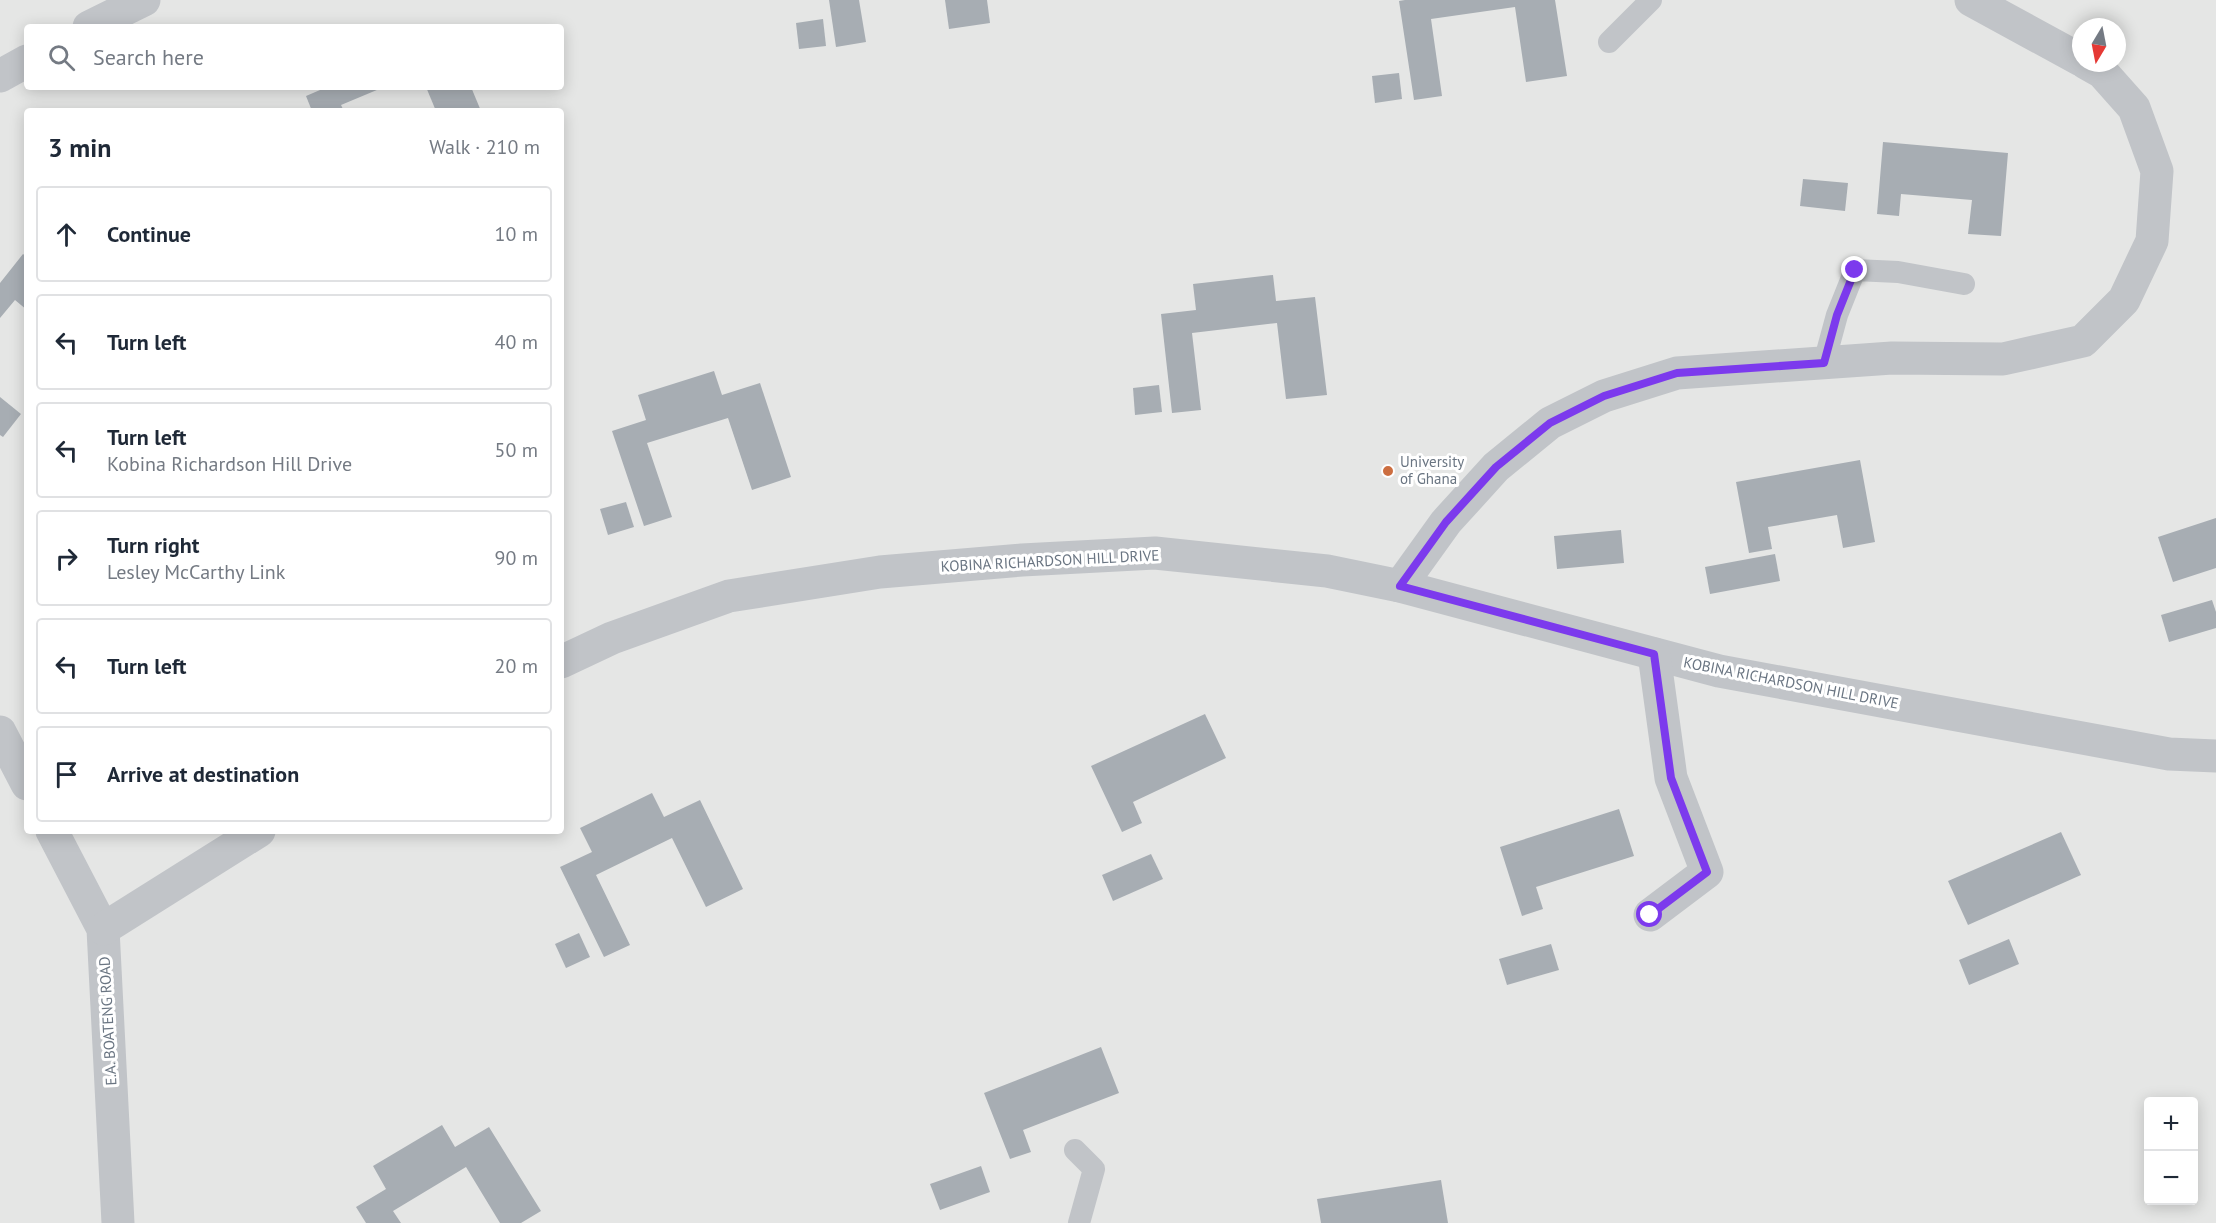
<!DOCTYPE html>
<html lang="en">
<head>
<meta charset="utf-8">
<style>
	:root { --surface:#fff; --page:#f6f6f7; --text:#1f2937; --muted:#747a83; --line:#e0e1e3 }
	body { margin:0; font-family:"PT Sans",sans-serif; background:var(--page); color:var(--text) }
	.controls { position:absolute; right:18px; bottom:18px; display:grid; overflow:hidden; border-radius:6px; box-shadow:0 3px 15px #0003 }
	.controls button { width:54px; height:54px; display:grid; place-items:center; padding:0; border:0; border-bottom:2px solid var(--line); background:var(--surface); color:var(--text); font:30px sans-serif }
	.compass { position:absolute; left:2072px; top:18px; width:54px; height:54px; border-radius:50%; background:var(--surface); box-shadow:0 3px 15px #0003; rotate:190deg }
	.stop { position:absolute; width:18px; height:18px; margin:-14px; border:4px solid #7c3aed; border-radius:50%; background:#fff }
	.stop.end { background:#7c3aed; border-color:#fff; box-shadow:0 2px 6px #0008 }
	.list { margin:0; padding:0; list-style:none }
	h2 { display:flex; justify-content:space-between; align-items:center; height:78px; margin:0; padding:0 24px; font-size:26px }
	h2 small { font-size:20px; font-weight:400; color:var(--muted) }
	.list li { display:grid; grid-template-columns:39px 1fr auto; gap:18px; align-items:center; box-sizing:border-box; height:96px; margin:0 12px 12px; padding:0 12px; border:2px solid var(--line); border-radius:6px }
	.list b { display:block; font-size:22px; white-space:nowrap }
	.list p { margin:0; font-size:20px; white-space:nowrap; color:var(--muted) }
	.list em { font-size:20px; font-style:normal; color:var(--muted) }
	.icon { flex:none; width:33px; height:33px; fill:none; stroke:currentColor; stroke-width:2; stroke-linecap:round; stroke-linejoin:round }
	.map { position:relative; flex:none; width:2216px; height:1223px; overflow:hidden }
	.search { position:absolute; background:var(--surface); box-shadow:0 3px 15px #0003; left:24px; top:24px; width:540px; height:66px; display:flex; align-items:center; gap:15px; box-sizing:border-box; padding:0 21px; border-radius:6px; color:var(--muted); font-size:22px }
	.panel { position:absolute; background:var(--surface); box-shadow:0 3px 15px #0003; left:24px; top:108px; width:540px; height:726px; border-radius:6px }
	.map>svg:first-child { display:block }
	.built { fill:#e5e6e5; fill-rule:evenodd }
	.building { fill:#a7adb3 }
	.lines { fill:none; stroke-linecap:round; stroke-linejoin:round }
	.service { stroke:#c1c4c8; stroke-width:22 }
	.minor { stroke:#c1c4c8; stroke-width:33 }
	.route { stroke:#7c3aed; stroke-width:8 }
	.poi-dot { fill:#cc6e40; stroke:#fff; stroke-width:2 }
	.labels { text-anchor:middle; stroke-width:6; stroke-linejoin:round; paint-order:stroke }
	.poi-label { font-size:15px; fill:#6a7582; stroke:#fff; text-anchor:start }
	.street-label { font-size:15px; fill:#6a7582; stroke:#fff }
</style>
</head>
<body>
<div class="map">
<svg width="2216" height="1223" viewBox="0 0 2216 1223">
	<rect width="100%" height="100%" fill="#f7f7f5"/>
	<!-- built -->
	<path class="built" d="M0,0H2216V1223H0ZM27,27H561V87H27ZM2081,27H2117V63H2081ZM27,111H561V831H27ZM2148,1102H2194V1200H2148Z"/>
	<!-- building -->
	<g class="building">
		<path d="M829,0H859L866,42L836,47Z"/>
		<path d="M945,0H987L990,23L949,29Z"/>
		<path d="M1405,0H1555L1567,76L1526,82L1515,7L1431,19L1442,96L1414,100L1399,1Z"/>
		<path d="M823,19L826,46L799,49L796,23Z"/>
		<path d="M1399,73L1402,99L1375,103L1372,76Z"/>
		<path d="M327,87H384L341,105L344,111H312L306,96Z"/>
		<path d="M426,87H471L481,111H436Z"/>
		<path d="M1883,142L2008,153L2001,236L1968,234L1972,200L1901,194L1899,216L1877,214Z"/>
		<path d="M1803,179L1848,183L1845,211L1800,206Z"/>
		<path d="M23,254L27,257V310L15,300L0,318V283Z"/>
		<path d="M1273,275L1276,301L1315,297L1327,395L1286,399L1277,323L1192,333L1201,410L1172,413L1161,314L1196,310L1193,284Z"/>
		<path d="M714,371L722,395L760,383L791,477L752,490L728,418L647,443L672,517L644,526L612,431L646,420L638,395Z"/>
		<path d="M1159,385L1162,412L1135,415L1133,388Z"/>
		<path d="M0,397L21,414L3,437L0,435Z"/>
		<path d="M1860,460L1875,542L1843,548L1837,515L1768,527L1772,549L1749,553L1736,482Z"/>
		<path d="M626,502L634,527L608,535L600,509Z"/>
		<path d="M2216,518V568L2173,582L2158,537Z"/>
		<path d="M1621,530L1624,563L1557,569L1554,536Z"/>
		<path d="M1775,554L1780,581L1710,594L1705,567Z"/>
		<path d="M2212,600L2216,612V628L2169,642L2161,615Z"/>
		<path d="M1205,714L1226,758L1133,802L1142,823L1122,832L1091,766Z"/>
		<path d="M652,793L664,817L700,800L743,889L706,907L672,838L596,875L630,945L604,957L560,867L592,852L580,828Z"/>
		<path d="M1619,809L1634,856L1536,887L1543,909L1522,916L1500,847Z"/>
		<path d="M2061,832L2081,875L1968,925L1948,881Z"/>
		<path d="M1151,854L1163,879L1113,901L1102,875Z"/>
		<path d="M579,933L590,957L566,968L555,944Z"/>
		<path d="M2009,939L2019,964L1969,985L1959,960Z"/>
		<path d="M1551,944L1559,970L1507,985L1499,959Z"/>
		<path d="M1101,1047L1119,1093L1023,1130L1031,1152L1010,1159L984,1093Z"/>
		<path d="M442,1125L455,1147L489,1127L541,1211L521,1223H500L466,1167L393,1211L401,1223H366L356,1207L386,1189L373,1166Z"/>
		<path d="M981,1166L990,1192L940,1210L930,1184Z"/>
		<path d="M1441,1180L1448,1223H1321L1317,1199Z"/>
	</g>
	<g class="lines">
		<!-- service -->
		<g class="service">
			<path d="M1609,42L1651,0"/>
			<path d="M1824,363L1837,315L1855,270L1898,272L1964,284"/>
			<path d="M1075,1150L1094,1169L1079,1223"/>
		</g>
		<!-- minor -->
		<g class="minor">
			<path d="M1971,0L2081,60"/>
			<path d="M89,27L144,0"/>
			<path d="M0,76L27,61"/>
			<path d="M1400,586L1446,522L1496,467L1550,423L1604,396L1677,373L1892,358L2003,359L2083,341L2124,300L2152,241L2157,171L2134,108L2102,72L2086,63"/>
			<path d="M561,662L612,638L729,596L880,572L1022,560L1155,553L1327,571L1400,586L1719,671L2169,754L2216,756"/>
			<path d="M0,732L27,784"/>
			<path d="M52,831L103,929L118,1223"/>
			<path d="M1650,915L1707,872L1671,778L1654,654"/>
			<path d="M103,929L259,831"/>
		</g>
	</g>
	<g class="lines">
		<!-- route -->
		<path class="route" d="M1650,915L1707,872L1671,778L1654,654L1400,586L1446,522L1496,467L1550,423L1604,396L1677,373L1824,363L1837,315L1855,270"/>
	</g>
	<!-- markers -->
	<circle class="poi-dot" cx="1388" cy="471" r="6"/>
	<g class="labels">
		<!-- poi labels -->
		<g class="poi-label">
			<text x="1400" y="467">University<tspan x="1400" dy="17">of Ghana</tspan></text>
		</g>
		<!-- street labels -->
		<g class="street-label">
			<text transform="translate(1050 561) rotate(-3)" y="5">KOBINA RICHARDSON HILL DRIVE</text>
			<text transform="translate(1791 683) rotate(11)" y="5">KOBINA RICHARDSON HILL DRIVE</text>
			<text transform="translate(108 1021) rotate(-93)" y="5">E.A. BOATENG ROAD</text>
		</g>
	</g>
</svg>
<div class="controls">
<button>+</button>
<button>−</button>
</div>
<svg class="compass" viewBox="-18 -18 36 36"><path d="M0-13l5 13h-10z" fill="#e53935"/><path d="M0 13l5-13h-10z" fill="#747a83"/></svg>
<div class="stop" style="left:1650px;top:915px"></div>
<div class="stop end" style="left:1855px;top:270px"></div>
<div class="search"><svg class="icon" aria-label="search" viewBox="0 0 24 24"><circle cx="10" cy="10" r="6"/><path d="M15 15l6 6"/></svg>Search here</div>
<section class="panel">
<h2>3 min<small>Walk · 210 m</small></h2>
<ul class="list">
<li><svg class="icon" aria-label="ahead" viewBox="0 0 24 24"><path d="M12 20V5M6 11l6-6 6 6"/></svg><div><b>Continue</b></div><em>10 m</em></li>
<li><svg class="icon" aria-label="left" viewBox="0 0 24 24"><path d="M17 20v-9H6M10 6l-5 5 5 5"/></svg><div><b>Turn left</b></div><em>40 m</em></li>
<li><svg class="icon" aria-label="left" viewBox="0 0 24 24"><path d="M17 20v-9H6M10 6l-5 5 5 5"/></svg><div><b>Turn left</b><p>Kobina Richardson Hill Drive</p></div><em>50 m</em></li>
<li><svg class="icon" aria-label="right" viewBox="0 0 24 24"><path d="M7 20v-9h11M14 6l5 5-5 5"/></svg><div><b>Turn right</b><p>Lesley McCarthy Link</p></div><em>90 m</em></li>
<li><svg class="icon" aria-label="left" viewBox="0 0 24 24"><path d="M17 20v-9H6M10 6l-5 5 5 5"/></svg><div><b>Turn left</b></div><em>20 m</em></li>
<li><svg class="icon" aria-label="arrive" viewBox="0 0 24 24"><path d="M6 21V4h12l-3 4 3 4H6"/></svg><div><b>Arrive at destination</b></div></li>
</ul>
</section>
</div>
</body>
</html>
